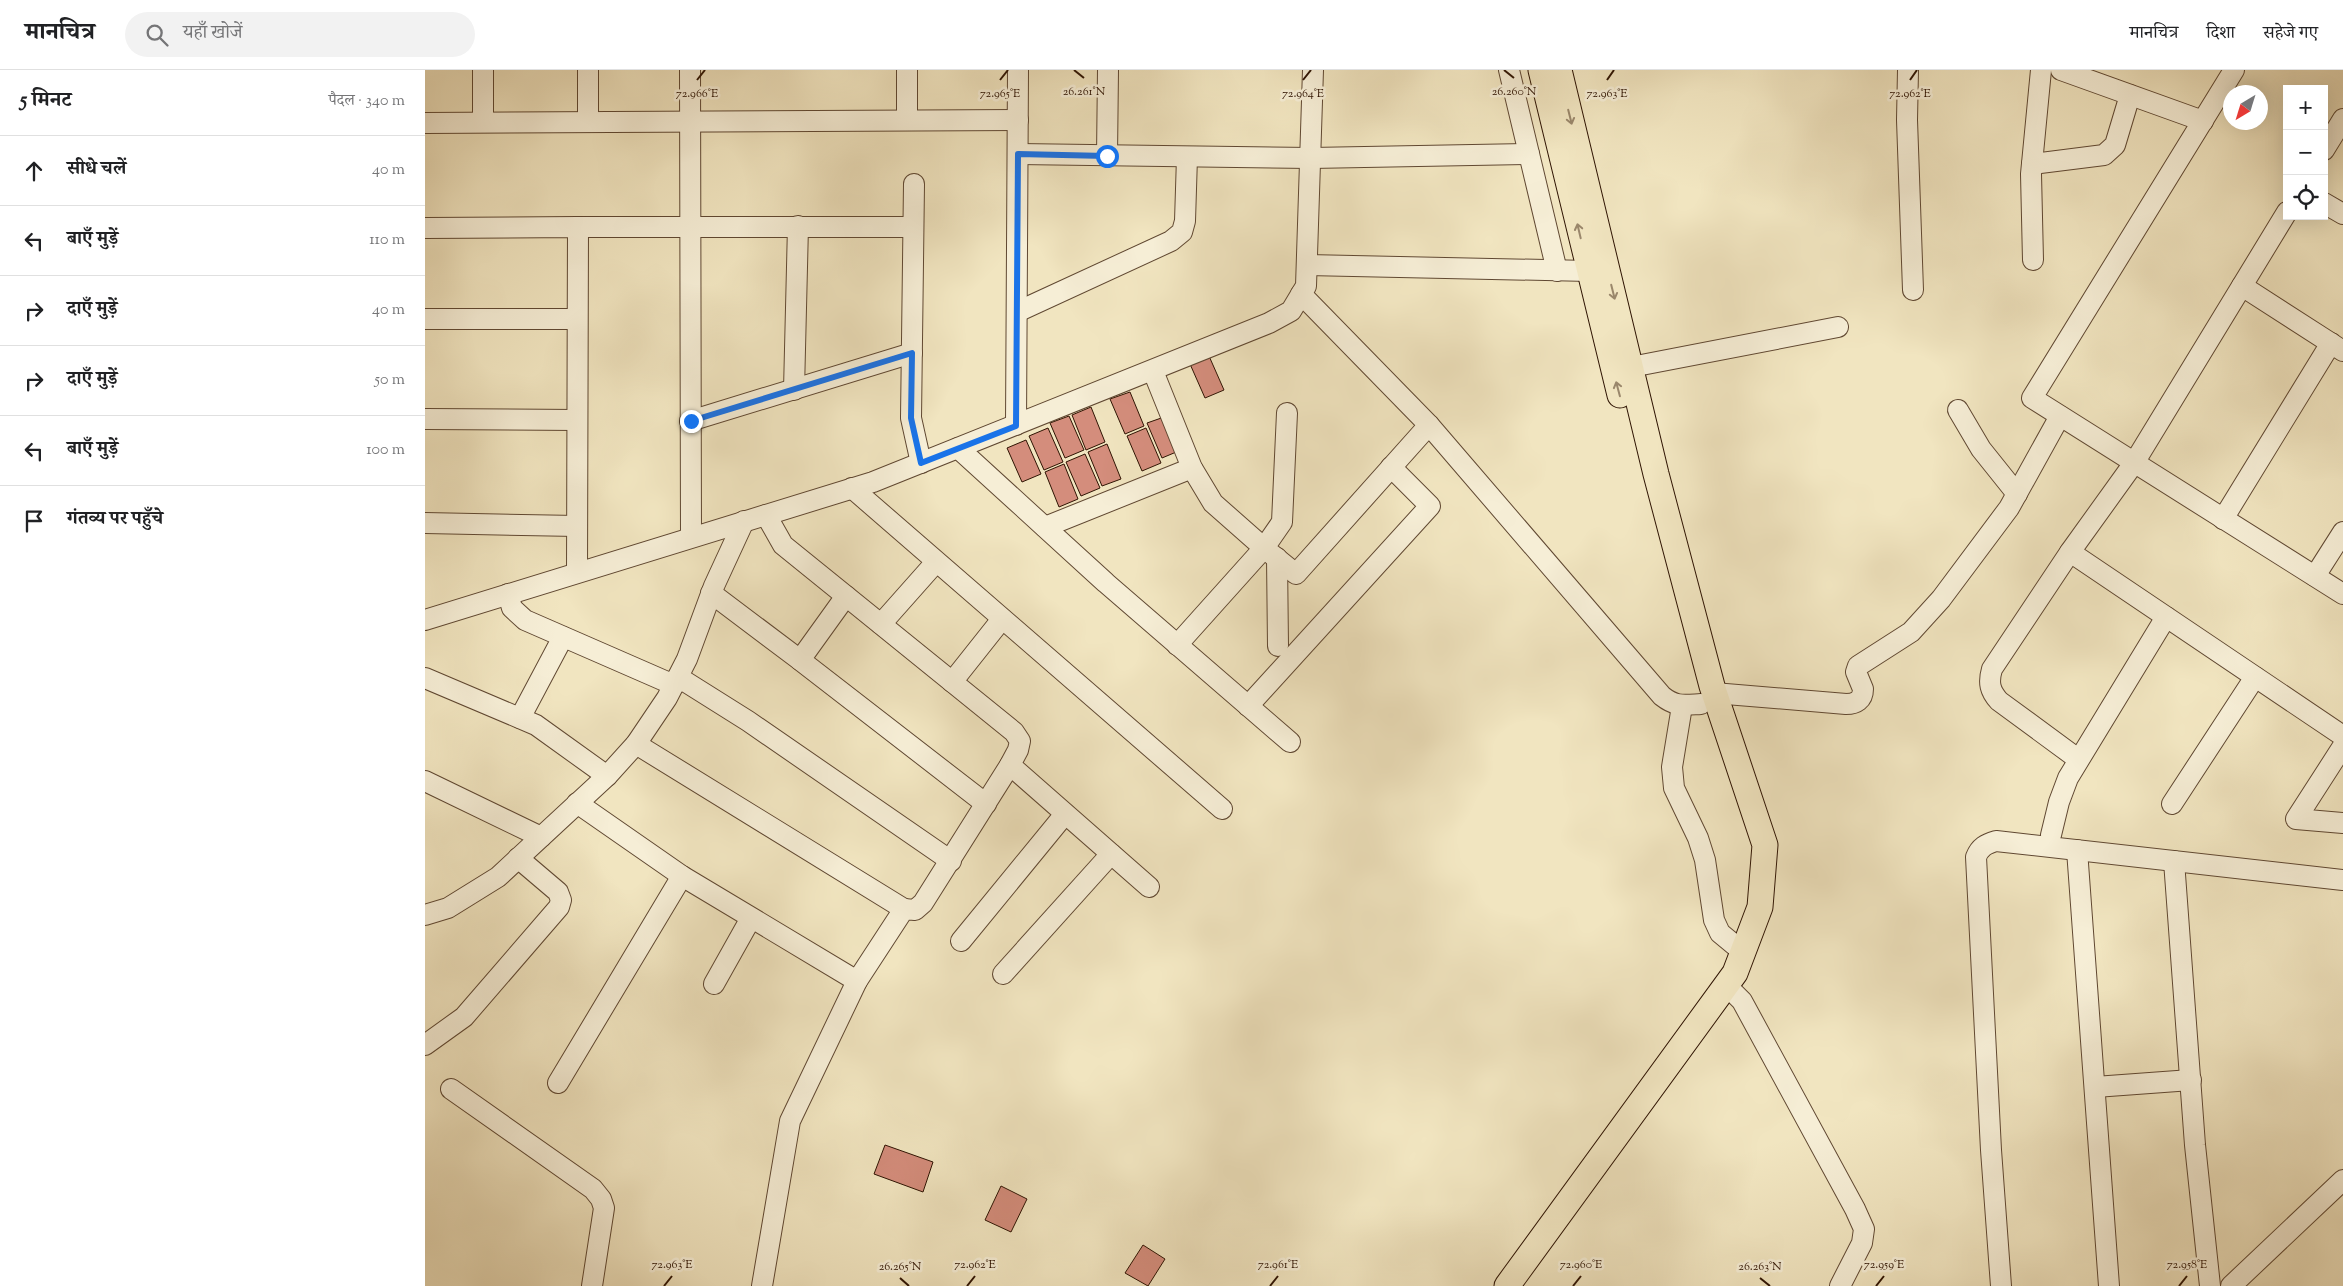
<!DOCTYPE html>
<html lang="hi">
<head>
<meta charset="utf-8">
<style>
	:root { --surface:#fff; --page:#f2f2f2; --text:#202124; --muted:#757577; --line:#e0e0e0 }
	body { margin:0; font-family:"Sorts Mill Goudy","Noto Serif Devanagari",serif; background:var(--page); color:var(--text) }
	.controls { position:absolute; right:15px; top:15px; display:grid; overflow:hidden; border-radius:0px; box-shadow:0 5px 20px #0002 }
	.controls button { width:45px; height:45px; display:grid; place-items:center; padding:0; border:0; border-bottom:1px solid var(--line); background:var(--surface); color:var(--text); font:25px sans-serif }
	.compass { position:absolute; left:1798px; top:15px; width:45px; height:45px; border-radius:50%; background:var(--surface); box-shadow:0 5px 20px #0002; rotate:218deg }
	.stop { position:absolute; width:15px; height:15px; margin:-11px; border:4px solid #1a73e8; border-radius:50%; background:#fff }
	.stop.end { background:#1a73e8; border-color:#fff; box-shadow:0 1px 5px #0008 }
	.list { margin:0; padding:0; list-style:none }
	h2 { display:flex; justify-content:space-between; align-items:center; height:65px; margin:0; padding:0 20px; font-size:21px }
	h2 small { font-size:16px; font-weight:400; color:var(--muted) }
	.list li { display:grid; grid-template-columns:32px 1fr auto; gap:15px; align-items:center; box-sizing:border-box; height:70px; padding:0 20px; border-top:1px solid var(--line) }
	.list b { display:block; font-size:19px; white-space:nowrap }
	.list em { font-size:16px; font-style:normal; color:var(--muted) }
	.icon { flex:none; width:28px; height:28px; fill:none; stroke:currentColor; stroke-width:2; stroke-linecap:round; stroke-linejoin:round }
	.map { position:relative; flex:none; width:1918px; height:1216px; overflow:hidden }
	header { display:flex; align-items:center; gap:30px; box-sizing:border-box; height:70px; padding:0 25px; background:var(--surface); border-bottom:1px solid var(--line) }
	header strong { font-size:24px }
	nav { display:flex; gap:28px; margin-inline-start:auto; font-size:18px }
	.search { width:350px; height:45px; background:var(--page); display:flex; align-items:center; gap:12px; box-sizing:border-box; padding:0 18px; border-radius:28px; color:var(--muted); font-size:19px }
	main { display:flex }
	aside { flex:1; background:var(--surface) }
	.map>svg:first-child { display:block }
	.building { fill:#d48d7c; stroke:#2f1403 }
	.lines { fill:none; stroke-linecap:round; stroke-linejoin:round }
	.minor-casing { stroke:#604832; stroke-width:22 }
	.major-casing { stroke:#2f1403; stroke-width:27 }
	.minor { stroke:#f6eed6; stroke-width:20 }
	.major { stroke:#f1e5c0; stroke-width:25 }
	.oneway { stroke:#9a876b }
	.route { stroke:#1a73e8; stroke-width:6 }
	.ticks { fill:none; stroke:#2f1403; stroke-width:2 }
	.ticks-label { font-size:12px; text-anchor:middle; fill:#2f1403; stroke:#f6eed6; stroke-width:5; stroke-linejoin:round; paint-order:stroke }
</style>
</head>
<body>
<header>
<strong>मानचित्र</strong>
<div class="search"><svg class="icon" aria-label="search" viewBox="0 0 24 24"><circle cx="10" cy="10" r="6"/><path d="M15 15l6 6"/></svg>यहाँ खोजें</div>
<nav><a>मानचित्र</a><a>दिशा</a><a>सहेजे गए</a></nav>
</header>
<main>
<aside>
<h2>5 मिनट<small>पैदल · 340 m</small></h2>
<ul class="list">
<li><svg class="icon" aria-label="ahead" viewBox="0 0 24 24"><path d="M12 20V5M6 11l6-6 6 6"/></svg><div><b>सीधे चलें</b></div><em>40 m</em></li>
<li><svg class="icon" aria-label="left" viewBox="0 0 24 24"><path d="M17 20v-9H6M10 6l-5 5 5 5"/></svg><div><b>बाएँ मुड़ें</b></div><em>110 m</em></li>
<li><svg class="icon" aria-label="right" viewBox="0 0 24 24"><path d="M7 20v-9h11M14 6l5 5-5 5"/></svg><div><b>दाएँ मुड़ें</b></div><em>40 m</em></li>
<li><svg class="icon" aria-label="right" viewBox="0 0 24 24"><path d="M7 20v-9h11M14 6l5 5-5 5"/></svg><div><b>दाएँ मुड़ें</b></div><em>50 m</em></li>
<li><svg class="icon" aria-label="left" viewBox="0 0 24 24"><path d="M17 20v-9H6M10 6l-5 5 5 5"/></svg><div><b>बाएँ मुड़ें</b></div><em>100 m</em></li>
<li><svg class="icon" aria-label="arrive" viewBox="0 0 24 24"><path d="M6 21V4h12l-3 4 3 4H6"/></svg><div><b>गंतव्य पर पहुँचे</b></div></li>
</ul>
</aside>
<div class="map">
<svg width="1918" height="1216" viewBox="0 0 1918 1216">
	<rect width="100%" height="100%" fill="#f1e5c0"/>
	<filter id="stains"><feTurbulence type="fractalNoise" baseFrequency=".004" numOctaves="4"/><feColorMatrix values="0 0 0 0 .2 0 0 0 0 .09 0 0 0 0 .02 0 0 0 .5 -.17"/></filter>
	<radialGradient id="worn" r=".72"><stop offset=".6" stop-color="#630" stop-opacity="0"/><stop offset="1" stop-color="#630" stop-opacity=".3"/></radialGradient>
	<!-- building -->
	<g class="building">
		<path d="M784,286L799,320L780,328L765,294Z"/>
		<path d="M705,322L719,356L700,364L685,329Z"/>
		<path d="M666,337L680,372L661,380L647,345Z"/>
		<path d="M644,346L659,380L640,388L625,353Z"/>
		<path d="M742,346L756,380L737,388L722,353Z"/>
		<path d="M623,358L638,392L619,400L604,366Z"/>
		<path d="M721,358L736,393L717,401L702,366Z"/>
		<path d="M601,370L616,404L597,412L582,378Z"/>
		<path d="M682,374L696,409L677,416L663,382Z"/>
		<path d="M660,384L675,418L656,426L641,392Z"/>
		<path d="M639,394L653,429L634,437L620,402Z"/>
		<path d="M460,1075L508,1092L498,1122L449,1104Z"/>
		<path d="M576,1116L602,1129L586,1162L560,1150Z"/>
		<path d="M718,1175L740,1189L723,1216L700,1203Z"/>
	</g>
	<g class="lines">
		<!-- minor casing -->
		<g class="minor-casing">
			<g id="minor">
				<path d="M58,0V52"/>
				<path d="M265,0L266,467"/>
				<path d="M482,0V50"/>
				<path d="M1084,0L1132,201"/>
				<path d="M1483,0L1482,50L1488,220"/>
				<path d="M1636,0L1778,51"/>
				<path d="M1809,0L1607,328L1918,524"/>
				<path d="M163,52V0"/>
				<path d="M0,53L593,50"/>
				<path d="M1899,80L1918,49"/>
				<path d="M593,84L886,88L1104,84"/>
				<path d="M682,86L683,0"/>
				<path d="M1607,94L1679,85L1690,75L1705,25"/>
				<path d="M489,114L486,348L496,393"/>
				<path d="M1899,133L1918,144"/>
				<path d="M1862,142L1709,393L1645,482L1918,666"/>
				<path d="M153,157H488"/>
				<path d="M0,158L153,157L152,502"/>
				<path d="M1608,190L1606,104L1616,0"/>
				<path d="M882,195L1164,201"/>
				<path d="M1817,216L1918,281"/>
				<path d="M876,224L1004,355L1237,626C1251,637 1258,635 1276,634"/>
				<path d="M592,242L746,171L757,162L760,151L762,87"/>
				<path d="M0,249H152"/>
				<path d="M1206,297L1413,257"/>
				<path d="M728,301L767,398L788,433L839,478L752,575"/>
				<path d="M369,320L373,156"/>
				<path d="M1533,340L1556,379L1592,424"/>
				<path d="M862,343L857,452L839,478L871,504L1004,355"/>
				<path d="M0,349L152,350"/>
				<path d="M265,351L487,283"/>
				<path d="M591,355L593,0"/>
				<path d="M533,378L681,513L865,672"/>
				<path d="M427,418L797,739"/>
				<path d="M341,445L358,475L589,662L595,671L593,680L585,695L724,817"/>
				<path d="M1798,449L1906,273"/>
				<path d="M0,453L152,456"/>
				<path d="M620,457L767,398"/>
				<path d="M1645,482L1567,599C1563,613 1565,621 1574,631L1653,689"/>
				<path d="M852,488L853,576"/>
				<path d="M1890,506L1918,462"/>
				<path d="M286,523L375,590"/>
				<path d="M83,524L87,538L100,550L249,615"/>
				<path d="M421,526L375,590L561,734"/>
				<path d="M0,550L448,412L844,253L866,241L881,216L888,0"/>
				<path d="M456,554L511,492"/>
				<path d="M253,607L323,651L526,791"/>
				<path d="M0,608L111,655L182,706"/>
				<path d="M527,612L577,549"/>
				<path d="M1289,623L1421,634C1431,634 1438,630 1438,619L1431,602L1433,596L1486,562L1516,529L1584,438L1635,346"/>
				<path d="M823,636L1005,436L966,397"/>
				<path d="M1257,636L1247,697L1249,718L1273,768L1280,790L1289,850L1295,863L1318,882"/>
				<path d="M95,648L138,567"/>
				<path d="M211,674L479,839"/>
				<path d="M1918,676L1871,749L1918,753"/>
				<path d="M0,711L116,767"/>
				<path d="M152,733L257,806L432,911"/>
				<path d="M1747,734L1830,607"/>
				<path d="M1626,765L1634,732L1643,708L1741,547"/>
				<path d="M1652,780L1684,1216"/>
				<path d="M1749,791L1770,1075L1785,1216"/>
				<path d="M0,845L23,838L73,807L182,706L211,674L242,628L262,589L289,516L319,451"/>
				<path d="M536,871L640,744"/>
				<path d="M578,904L686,784"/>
				<path d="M289,914L326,848"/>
				<path d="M1301,915L1317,931L1430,1139L1439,1159L1437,1173L1415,1216"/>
				<path d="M0,975L39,947L134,837L136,830L133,822L93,788"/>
				<path d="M133,1013L257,806"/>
				<path d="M1670,1017L1766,1010"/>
				<path d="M26,1019L168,1119L176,1129L179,1138L167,1216"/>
				<path d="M337,1216L365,1051L432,911L479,839L490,840L498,833L585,695"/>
				<path d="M1576,1216L1566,1080L1551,787C1555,777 1561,774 1571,771L1918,810"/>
				<path d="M1806,1216L1918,1110"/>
			</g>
		</g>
		<!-- major casing -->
		<g class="major-casing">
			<g id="major">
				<path d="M1116,0L1195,325"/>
				<path d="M1082,1216L1310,903L1335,837L1340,775L1287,616L1231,404L1134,0"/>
			</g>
		</g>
		<!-- minor -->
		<use href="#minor" class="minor"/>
		<!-- major -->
		<use href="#major" class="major"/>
	</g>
	<!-- one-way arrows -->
	<defs><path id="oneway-shaft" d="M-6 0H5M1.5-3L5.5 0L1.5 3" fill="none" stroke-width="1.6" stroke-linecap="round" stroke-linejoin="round" transform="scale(1.25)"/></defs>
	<g class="oneway">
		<use href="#oneway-shaft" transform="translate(1145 47) rotate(76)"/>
		<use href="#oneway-shaft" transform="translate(1154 161) rotate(-103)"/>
		<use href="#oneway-shaft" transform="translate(1188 222) rotate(76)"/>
		<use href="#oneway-shaft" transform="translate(1193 319) rotate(-105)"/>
	</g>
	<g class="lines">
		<!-- route -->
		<path class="route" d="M266,351L487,283L486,348L496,393L591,356L593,84L682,86"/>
	</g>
	<!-- ticks -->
	<path class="ticks" d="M649,0L659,8M1079,0L1089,8M272,10L280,0M575,10L583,0M878,10L886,0M1182,10L1189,0M1485,10L1492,0M475,1208L484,1216M1335,1208L1345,1216M239,1216L247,1206M542,1216L550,1206M845,1216L853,1206M1148,1216L1156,1206M1451,1216L1459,1206M1754,1216L1762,1206"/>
	<g class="ticks-label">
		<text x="659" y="25">26.261°N</text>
		<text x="1089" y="25">26.260°N</text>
		<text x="272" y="27">72.966°E</text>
		<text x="575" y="27">72.965°E</text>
		<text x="878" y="27">72.964°E</text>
		<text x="1182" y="27">72.963°E</text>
		<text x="1485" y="27">72.962°E</text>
		<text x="247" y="1198">72.963°E</text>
		<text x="550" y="1198">72.962°E</text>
		<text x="853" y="1198">72.961°E</text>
		<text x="1156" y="1198">72.960°E</text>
		<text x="1459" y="1198">72.959°E</text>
		<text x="1762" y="1198">72.958°E</text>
		<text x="475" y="1200">26.265°N</text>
		<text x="1335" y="1200">26.263°N</text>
	</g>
	<rect width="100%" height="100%" filter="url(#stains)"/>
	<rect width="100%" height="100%" fill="url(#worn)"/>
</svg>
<div class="controls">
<button>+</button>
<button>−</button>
<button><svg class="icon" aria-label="locate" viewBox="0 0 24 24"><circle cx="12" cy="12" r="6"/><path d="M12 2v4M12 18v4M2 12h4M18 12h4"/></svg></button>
</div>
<svg class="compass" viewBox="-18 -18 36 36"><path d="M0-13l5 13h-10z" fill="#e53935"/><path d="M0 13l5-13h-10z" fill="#757577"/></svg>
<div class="stop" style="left:682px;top:86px"></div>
<div class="stop end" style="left:266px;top:351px"></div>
</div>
</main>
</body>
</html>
